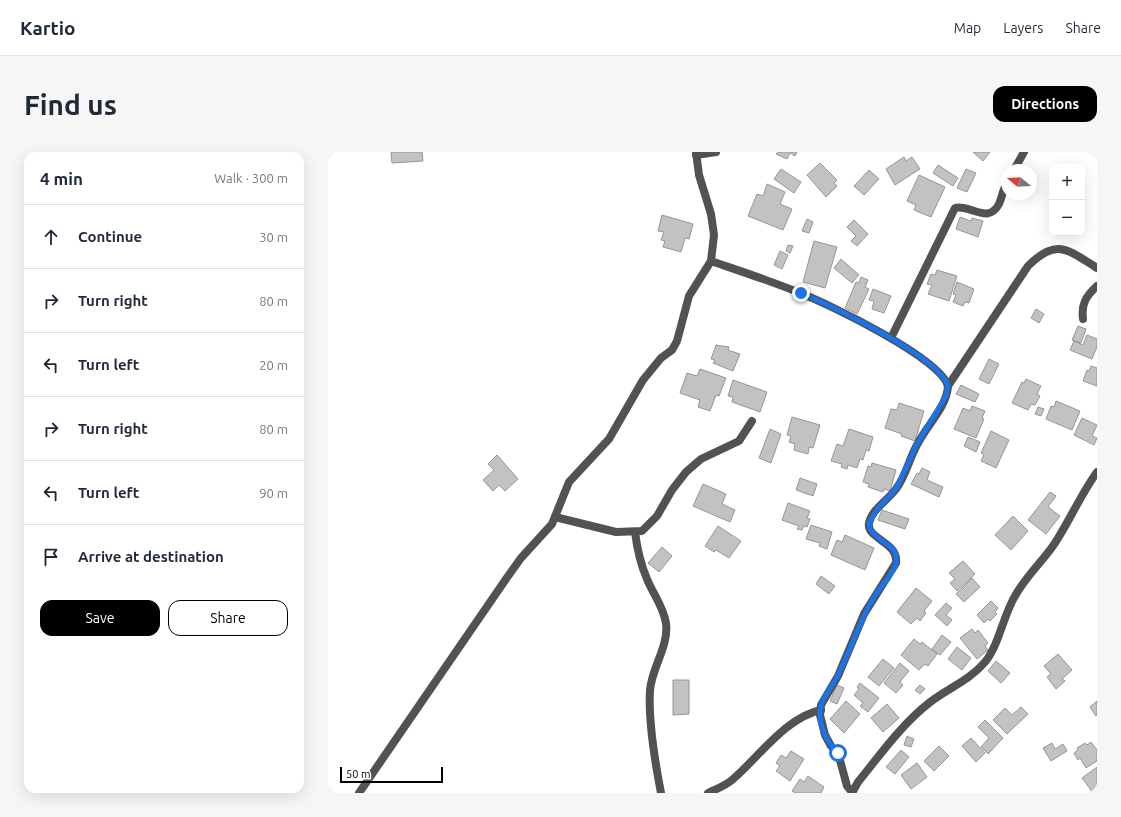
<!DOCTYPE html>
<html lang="en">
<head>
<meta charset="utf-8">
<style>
	:root { --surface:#fff; --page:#f6f6f7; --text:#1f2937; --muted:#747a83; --line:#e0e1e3; --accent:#000 }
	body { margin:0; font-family:Ubuntu,sans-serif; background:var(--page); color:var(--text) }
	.controls { position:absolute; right:12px; top:12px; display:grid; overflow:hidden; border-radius:8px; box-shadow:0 4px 16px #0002 }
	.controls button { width:36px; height:36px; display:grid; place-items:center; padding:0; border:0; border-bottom:1px solid var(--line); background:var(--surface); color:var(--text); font:20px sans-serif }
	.compass { position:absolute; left:673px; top:12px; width:36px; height:36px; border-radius:50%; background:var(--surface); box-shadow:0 4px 16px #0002; rotate:288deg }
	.scale { position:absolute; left:12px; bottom:10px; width:103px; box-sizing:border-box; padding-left:4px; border:2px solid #000; border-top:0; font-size:11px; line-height:14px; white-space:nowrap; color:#000; -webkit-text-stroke:3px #fff; paint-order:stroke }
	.stop { position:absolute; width:12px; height:12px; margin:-9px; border:3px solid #1a73e8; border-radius:50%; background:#fff }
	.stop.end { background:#1a73e8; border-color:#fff; box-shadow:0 1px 4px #0008 }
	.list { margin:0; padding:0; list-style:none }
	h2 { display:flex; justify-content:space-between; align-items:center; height:52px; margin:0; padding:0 16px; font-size:17px }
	h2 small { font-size:13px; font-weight:400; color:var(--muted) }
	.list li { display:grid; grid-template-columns:26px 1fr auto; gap:12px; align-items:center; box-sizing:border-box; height:64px; padding:0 16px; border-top:1px solid var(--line) }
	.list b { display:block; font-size:15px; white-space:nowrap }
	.list em { font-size:13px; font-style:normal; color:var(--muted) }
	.actions { display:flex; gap:8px; padding:12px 16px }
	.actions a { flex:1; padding:9px 0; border:1px solid var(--accent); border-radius:12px; text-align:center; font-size:14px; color:var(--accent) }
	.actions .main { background:var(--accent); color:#fff }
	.icon { flex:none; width:22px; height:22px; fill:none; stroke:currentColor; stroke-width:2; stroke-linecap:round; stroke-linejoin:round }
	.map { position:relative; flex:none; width:769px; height:641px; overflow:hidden; border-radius:12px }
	header { display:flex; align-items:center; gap:24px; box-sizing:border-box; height:56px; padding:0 20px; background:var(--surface); border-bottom:1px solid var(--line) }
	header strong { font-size:19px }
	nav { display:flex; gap:22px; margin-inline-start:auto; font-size:14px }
	.intro { display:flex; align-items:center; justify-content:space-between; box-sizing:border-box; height:96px; padding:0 24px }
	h1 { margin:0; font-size:28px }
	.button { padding:10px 18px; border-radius:12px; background:var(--accent); color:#fff; font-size:14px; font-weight:700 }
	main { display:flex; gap:24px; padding:0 24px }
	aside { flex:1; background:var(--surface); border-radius:12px; box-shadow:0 4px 16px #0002 }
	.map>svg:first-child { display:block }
	.building { fill:#c2c2c2; stroke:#969696 }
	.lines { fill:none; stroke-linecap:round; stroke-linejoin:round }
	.street { stroke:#525252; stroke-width:8 }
	.route { stroke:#1a73e8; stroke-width:5 }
</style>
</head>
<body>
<header>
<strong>Kartio</strong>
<nav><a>Map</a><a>Layers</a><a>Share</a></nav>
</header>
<div class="intro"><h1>Find us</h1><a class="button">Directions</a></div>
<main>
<aside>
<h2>4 min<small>Walk · 300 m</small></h2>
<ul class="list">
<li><svg class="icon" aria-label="ahead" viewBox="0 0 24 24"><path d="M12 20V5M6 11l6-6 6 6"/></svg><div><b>Continue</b></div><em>30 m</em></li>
<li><svg class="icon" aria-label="right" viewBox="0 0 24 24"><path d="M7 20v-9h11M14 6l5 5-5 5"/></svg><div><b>Turn right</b></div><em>80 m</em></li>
<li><svg class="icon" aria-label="left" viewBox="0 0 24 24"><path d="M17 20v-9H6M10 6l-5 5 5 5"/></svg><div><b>Turn left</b></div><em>20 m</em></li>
<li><svg class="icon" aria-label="right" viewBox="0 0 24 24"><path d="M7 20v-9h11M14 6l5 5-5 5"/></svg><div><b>Turn right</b></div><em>80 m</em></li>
<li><svg class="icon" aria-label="left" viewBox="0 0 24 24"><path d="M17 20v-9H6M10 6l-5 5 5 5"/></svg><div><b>Turn left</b></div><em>90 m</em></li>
<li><svg class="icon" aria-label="arrive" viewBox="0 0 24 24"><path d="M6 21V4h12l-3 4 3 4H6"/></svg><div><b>Arrive at destination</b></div></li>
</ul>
<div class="actions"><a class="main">Save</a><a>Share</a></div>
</aside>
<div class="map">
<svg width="769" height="641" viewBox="0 0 769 641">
	<rect width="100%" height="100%" fill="#fff"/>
	<!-- building -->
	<g class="building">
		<path d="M63,0H94L95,9L64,11Z"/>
		<path d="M450,0H469L467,4L462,1L459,7L448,2Z"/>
		<path d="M645,0H662L655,9Z"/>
		<path d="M576,5L578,9L584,5L592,17L567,33L558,17Z"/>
		<path d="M492,11L509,28L506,31L509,34L498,45L479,23Z"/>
		<path d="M610,13L630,26L625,34L605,21Z"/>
		<path d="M453,17L473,30L466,41L446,27Z"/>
		<path d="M638,17L648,21L639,40L629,36Z"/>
		<path d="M541,18L551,27L536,43L526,34Z"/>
		<path d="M591,23L617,35L603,65L586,58L588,53L579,49Z"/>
		<path d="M439,32L457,40L452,52L464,57L455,78L420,64L429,42L435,44Z"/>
		<path d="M334,63L365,72L361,87L357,86L353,100L335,95L337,89L333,88L336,80L330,79Z"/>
		<path d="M632,65L643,69L644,66L655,69L650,85L628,77Z"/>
		<path d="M479,67L485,70L481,81L474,79Z"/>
		<path d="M526,68L540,82L529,94L523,89L528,84L519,75Z"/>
		<path d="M486,89L509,95L497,136L475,130Z"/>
		<path d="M460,93L465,94L462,101L458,99Z"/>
		<path d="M452,99L460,103L454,117L446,113Z"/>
		<path d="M513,107L531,123L524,131L506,116Z"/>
		<path d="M609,118L629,124L621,149L600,142L604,133L599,132L603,122L607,123Z"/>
		<path d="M533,125L540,128L537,135L541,137L529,162L517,156L528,130L531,131Z"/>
		<path d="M629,130L646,137L641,151L637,150L635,154L625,150L628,143L625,142Z"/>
		<path d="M545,137L563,144L556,161L544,157L546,149L541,148Z"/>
		<path d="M708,157L716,162L711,171L703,166Z"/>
		<path d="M750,174L758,177L753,191L744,188Z"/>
		<path d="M759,183L769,187V195L764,207L742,198L746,189L755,193Z"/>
		<path d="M388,193L401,195L400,198L412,202L405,219L385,211L387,208L383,207Z"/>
		<path d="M661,207L671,212L661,232L651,227Z"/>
		<path d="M763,214L769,216V234L755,229L759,218L761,219Z"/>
		<path d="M372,217L398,226L391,244L388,243L382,259L370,255L372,248L352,241L359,221L369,224Z"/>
		<path d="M698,227L713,234L709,242L712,244L707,253L703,252L700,258L684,251L694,230L696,231Z"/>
		<path d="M405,228L439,240L432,260L404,250L405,245L400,244Z"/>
		<path d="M633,233L651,242L647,250L628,242Z"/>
		<path d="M728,249L752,259L744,278L718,267L723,254L726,255Z"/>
		<path d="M571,251L596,259L587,289L573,284L574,282L557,276L563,257L569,258Z"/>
		<path d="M644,254L657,259L654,266L656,267L648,286L626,277L635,256L642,259Z"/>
		<path d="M710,255L716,257L713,264L707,262Z"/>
		<path d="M464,265L492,273L485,296L481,295L480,302L466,298L467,292L461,290L463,284L459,283Z"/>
		<path d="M754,266L769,273L764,284L769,286L766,293L746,283Z"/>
		<path d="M442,277L453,282L443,311L431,306Z"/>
		<path d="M521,277L545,285L541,299L538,298L535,308L532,307L529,316L520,313L519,317L513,315L514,312L503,309L509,292L515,294Z"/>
		<path d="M663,279L681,288L668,316L653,309L656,302L653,301Z"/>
		<path d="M640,285L652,290L648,300L636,294Z"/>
		<path d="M169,303L190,327L177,339L171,333L165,339L155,328L166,318L160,312Z"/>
		<path d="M544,311L568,318L562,339L556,337L555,340L540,335L541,332L535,330L540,314L543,315Z"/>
		<path d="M594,316L602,320L599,328L615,335L611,345L583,332L589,321L591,322Z"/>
		<path d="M472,326L489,332L485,344L468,338Z"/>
		<path d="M375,332L398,342L394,352L407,358L402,370L365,354Z"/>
		<path d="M722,340L728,344L720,355L732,364L718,382L700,368Z"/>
		<path d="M460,351L482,359L479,366L482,367L479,375L476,374L474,378L469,377L471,374L454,368Z"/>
		<path d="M554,358L581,367L577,377L550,368Z"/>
		<path d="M685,364L700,379L683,398L667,383Z"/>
		<path d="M483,373L504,380L499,397L491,394L492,391L478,387Z"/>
		<path d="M390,374L413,389L401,406L388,398L386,400L377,394Z"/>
		<path d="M517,383L546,396L537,418L503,403L509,388L514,390Z"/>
		<path d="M334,395L344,404L331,420L320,411Z"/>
		<path d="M635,409L647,422L629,439L622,431L627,427L621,421Z"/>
		<path d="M493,424L507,434L501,442L488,432Z"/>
		<path d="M644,426L652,435L636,450L628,442Z"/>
		<path d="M588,436L604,449L596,459L598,461L592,469L589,466L583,472L569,460Z"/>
		<path d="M663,449L670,456L667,460L669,462L662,469L660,467L656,471L649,463Z"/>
		<path d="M618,451L624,456L618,463L624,468L619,474L607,463Z"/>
		<path d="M644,477L647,481L650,478L660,491L657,494L660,498L649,507L632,486Z"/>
		<path d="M614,483L623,490L612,503L604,497Z"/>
		<path d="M586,487L592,492L594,490L609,502L600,514L597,512L591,518L573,503Z"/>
		<path d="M629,495L643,506L634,518L620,507Z"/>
		<path d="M730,502L744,518L734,527L737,529L728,537L719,525L723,522L716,514Z"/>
		<path d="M555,507L566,516L551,534L540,525Z"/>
		<path d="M668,509L682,521L673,531L660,519Z"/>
		<path d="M572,511L581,519L572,530L575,533L568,541L556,531Z"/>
		<path d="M345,528H361V562L345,563Z"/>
		<path d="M532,531L551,546L540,560L532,554L535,551L526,543L531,537L529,535Z"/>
		<path d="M509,533L516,536L509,552L502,549Z"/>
		<path d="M592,533L597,537L592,542L587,538Z"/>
		<path d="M518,549L532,562L516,581L502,567Z"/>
		<path d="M769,549V563L768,564L762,555Z"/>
		<path d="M559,552L571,566L555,580L543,566Z"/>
		<path d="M693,555L700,562L679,582L665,568L677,556L684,563Z"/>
		<path d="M657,568L675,586L660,602L653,595L661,586L650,575Z"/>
		<path d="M579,584L586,587L583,595L576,593Z"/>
		<path d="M643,586L657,601L648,610L634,594Z"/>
		<path d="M763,590L769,598V609L758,616L752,606L750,608L746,601L750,598L749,596L757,591L759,593Z"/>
		<path d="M724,591L727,597L735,592L739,599L723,609L715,596Z"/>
		<path d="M611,594L621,604L606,619L596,609Z"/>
		<path d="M573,598L581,605L567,622L558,615Z"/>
		<path d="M463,599L476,607L462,629L448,619L452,614L448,611L453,603L458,606Z"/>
		<path d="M589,611L599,625L583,637L573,623Z"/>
		<path d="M769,615V641H765L754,626Z"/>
		<path d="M480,624L496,635L493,641H468L464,639L472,627L476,630Z"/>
	</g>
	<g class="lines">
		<!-- street -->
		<g class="street">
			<path d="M368,3L388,0"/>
			<path d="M686,18L696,0"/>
			<path d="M383,109C412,119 443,129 472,141C501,152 612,206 620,234C619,255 598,274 589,293C581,307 578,324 568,337C560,348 544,357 541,371C538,387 571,390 568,411L536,462L510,524L493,553L492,563L497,583L503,594L510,601L519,634L524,640"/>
			<path d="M755,167C753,152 758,144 769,134"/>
			<path d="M563,186L627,56C642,52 660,73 671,52C674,45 675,37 679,31"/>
			<path d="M620,234L700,114C728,86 739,97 769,116"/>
			<path d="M227,365L288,380L314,379L329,364L344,338L358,320L373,307L411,289L424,269"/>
			<path d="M307,380C309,396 312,411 319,427C325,442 335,454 338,471C341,494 324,515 322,538C320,570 327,610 333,641"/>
			<path d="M31,641L178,427L193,406L224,372L241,330L281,287L315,228L333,206L344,198L349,189L361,144L383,109L386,83L383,62L371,23L368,0"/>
			<path d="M380,641C388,637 397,634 404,628C430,606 458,565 493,558"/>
			<path d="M524,641L530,630C552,603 574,572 601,551C620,536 641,529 657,510C671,493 675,464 687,444C698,424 715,409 727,391C742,368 753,342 769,320"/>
		</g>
	</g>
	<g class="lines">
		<!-- route -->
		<path class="route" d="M473,141C503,154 612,205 620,234L618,244L589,292L568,337L550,356L541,371C541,389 573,391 568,411C565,423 553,434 546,445C531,470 523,498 509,525C505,534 495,544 493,554C489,570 498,590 510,601"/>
	</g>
</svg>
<div class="controls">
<button>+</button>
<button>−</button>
</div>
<svg class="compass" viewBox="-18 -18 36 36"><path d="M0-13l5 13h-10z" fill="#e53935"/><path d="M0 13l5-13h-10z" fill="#747a83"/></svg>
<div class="scale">50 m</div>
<div class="stop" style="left:510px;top:601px"></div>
<div class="stop end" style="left:473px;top:141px"></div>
</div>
</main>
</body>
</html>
